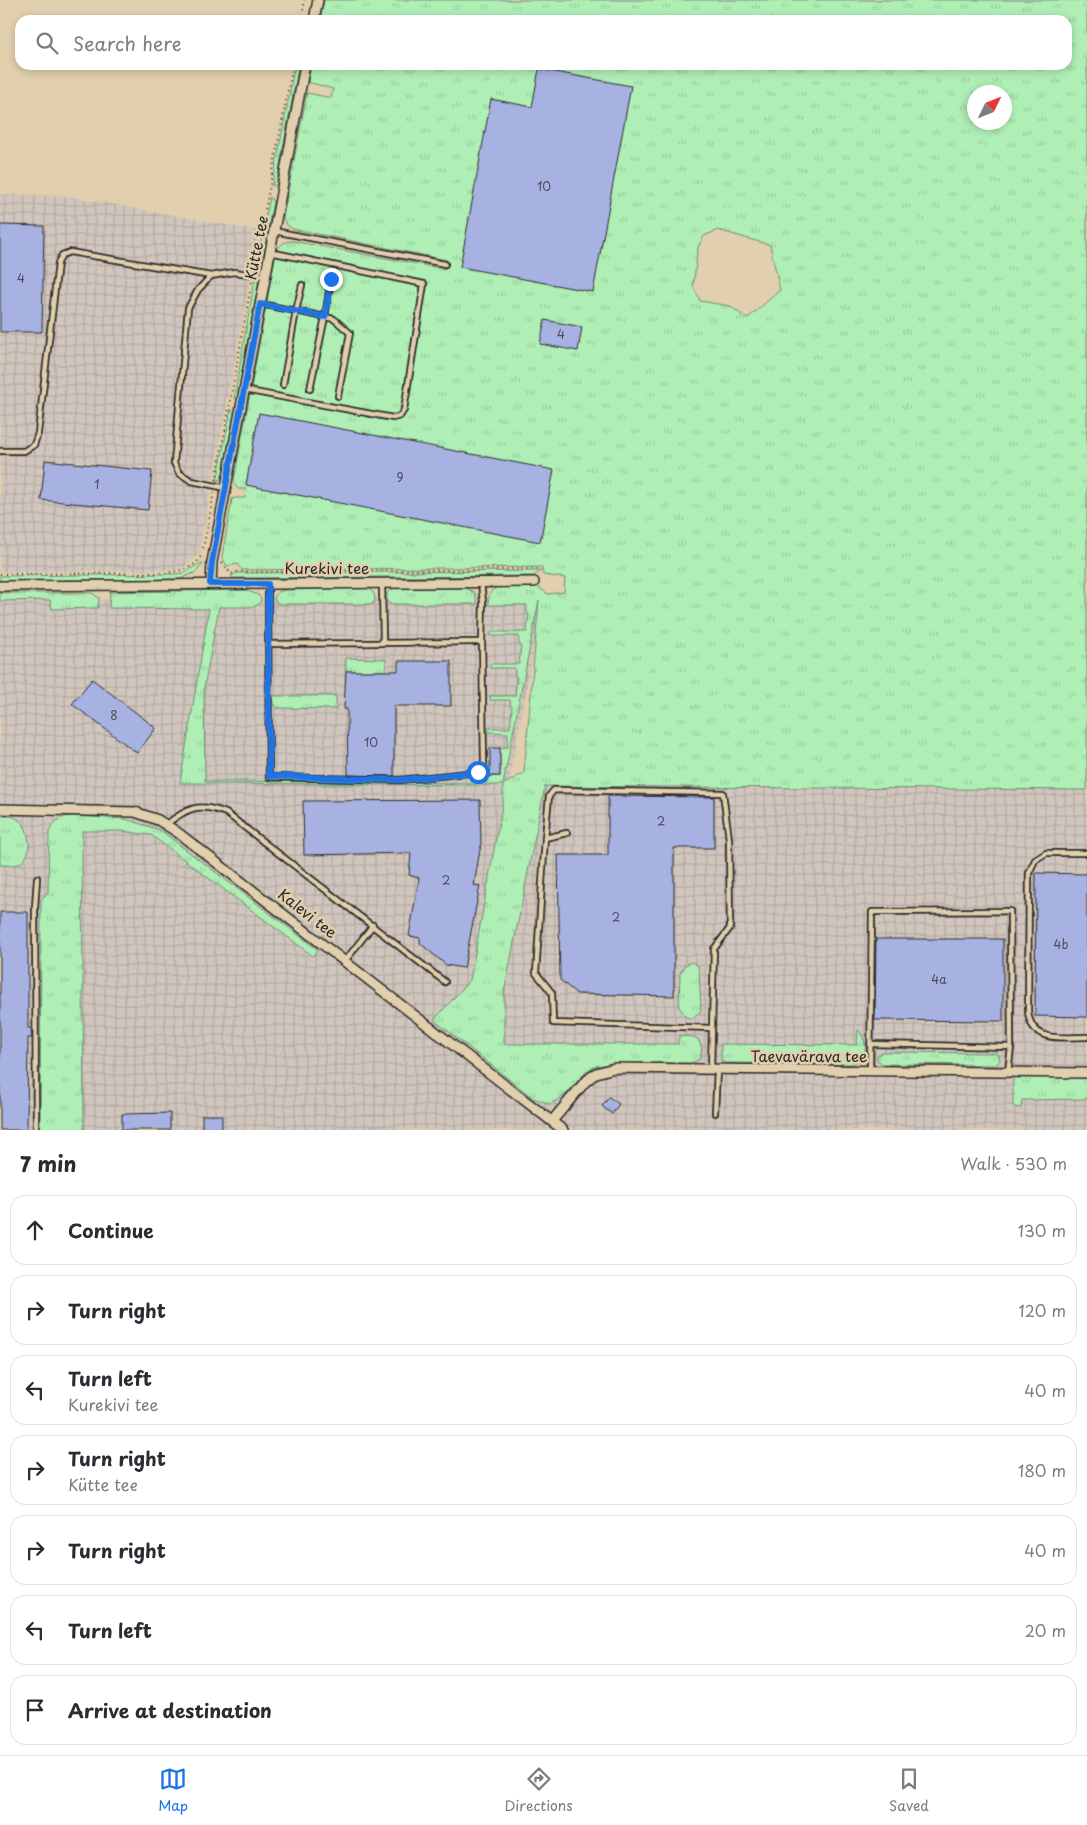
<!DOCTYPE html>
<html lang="en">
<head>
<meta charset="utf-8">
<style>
	:root { --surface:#fff; --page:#f7f7f7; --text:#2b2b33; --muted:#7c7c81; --line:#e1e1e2; --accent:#1a73e8 }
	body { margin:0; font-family:"Playpen Sans",sans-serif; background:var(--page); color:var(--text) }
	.compass { position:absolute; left:967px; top:85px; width:45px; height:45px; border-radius:50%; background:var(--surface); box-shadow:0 2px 8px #0003; rotate:47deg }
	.stop { position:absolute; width:15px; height:15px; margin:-11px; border:4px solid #1a73e8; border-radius:50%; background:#fff }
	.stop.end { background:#1a73e8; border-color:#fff; box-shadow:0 1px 5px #0008 }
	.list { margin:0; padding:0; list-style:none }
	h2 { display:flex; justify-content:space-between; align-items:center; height:65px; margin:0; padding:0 20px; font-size:21px }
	h2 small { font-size:16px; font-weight:400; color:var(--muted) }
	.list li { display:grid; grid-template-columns:32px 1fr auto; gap:15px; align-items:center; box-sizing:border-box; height:70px; margin:0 10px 10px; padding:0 10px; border:1px solid var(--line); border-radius:15px }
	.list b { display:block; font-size:19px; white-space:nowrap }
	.list p { margin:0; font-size:16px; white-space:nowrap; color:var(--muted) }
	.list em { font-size:16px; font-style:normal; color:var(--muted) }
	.icon { flex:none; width:28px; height:28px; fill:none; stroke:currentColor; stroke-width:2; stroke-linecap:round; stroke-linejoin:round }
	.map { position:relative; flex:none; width:1087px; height:1130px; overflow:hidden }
	.search { position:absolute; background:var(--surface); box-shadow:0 2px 8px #0003; left:15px; right:15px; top:15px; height:55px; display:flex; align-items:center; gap:12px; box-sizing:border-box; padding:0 18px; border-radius:15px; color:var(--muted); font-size:19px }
	.sheet { height:625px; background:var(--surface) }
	nav { display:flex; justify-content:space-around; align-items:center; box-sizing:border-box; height:70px; border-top:1px solid var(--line); background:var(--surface); font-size:14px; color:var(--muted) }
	nav a { display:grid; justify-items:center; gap:2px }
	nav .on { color:var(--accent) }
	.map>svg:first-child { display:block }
	.industrial { fill:url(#industrial-grid) }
	.grass { fill:url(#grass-tufts); stroke:#6d8d70; fill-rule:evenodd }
	.building { fill:#a7b2e2; stroke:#2b2b2b }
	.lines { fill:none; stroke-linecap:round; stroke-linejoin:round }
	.service-casing { stroke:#2b2b2b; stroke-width:8 }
	.minor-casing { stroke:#2b2b2b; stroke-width:12 }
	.path { stroke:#2b2b2b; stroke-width:2; stroke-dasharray:1 4; stroke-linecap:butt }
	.service { stroke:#e1cfad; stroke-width:4.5 }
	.minor { stroke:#e1cfad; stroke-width:9 }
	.route { stroke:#1a73e8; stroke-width:6 }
	.labels { text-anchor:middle; stroke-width:5; stroke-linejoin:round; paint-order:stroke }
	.number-label { font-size:12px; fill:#4a4d59 }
	.street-label { font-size:15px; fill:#2b2b2b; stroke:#e1cfad }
</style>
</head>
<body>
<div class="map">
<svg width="1087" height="1130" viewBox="0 0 1087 1130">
	<defs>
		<pattern id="industrial-grid" width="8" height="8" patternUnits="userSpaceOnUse" patternTransform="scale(1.25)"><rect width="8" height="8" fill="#d0c6bd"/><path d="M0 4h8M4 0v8" fill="none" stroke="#b3aaa3"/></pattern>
		<pattern id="grass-tufts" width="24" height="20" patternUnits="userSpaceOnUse" patternTransform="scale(1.25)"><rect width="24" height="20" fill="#afefb6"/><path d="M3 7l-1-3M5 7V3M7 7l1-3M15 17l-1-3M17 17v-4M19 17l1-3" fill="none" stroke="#97cd9d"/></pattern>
	</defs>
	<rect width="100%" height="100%" fill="#e1cfad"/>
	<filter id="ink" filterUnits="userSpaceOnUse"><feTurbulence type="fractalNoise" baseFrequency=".02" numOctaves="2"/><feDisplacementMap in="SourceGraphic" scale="10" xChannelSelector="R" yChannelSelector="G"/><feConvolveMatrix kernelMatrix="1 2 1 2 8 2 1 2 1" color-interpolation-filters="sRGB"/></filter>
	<g filter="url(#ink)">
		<!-- industrial -->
		<g class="industrial">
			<path d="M0,195L67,196L259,231L199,554L181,570L0,572Z"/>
			<path d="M544,597L508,786L1087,790V1130H0V600Z"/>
		</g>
		<!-- grass -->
		<g class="grass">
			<path d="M324,0H1087V790L545,786L504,993V1044H678L679,1036L693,1037L698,1039L702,1048L700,1059L691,1063H618L596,1066L586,1072L564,1096L550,1104L533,1098L434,1020L470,980L503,801V785L180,783L209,609L109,608L110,592L246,590L258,595L261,599L260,603L253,607H219L204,688L205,781L487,783V777L500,776V748L508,747V733L488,732V728H510L512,709L511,708L510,700H490V696H515L517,677L515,676V668H490V664H519L521,645L519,644V636H491V632H527L529,614L527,613V605H488C489,595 489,591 498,587H538L548,594L564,592L565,578L543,575L542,567L242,570L237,564L227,566L222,557L232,499L235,498H245L246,489H238L235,485L234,480L276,253C280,244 283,242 292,241L445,269L447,260L293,229L287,225L283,218L307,93L331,98L333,89L308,82L311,65H1067V20H320ZM974,92H1004V122H974ZM718,230L770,245L780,290L747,319L730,306L700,301L693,286L698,247L704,236ZM539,600L524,773L504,784H503Z"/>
			<path d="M295,65H297L298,68L276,185L272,186Z"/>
			<path d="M270,197L273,201L261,267L258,269L256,268Z"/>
			<path d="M255,279L257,281L258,284L237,397L234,399Z"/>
			<path d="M231,409L234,414L222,477L217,482Z"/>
			<path d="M201,563L203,564L196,572L180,579L0,581V576L176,574L184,573Z"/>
			<path d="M541,571L533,576L233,578L231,576L237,573Z"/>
			<path d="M368,588C374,591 377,598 373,604H281L277,603L274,598L278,592L285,590Z"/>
			<path d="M394,588H466L475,593L477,604H390L387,601V593Z"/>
			<path d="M0,593H92L99,598L98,608L52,609L50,600L0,601Z"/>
			<path d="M346,658L386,659V671H346Z"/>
			<path d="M273,696H336V709L277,708L273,704Z"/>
			<path d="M0,816C7,816 13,815 19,820C30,827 34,856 20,863C14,866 7,865 0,865Z"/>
			<path d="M72,816L125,819L160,830L318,950L313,956L151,835L121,831H82L84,1130H40L41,900L48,892L49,832C54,821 60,817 72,816Z"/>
			<path d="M692,962L698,966L699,971L701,1008L700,1012L691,1018L686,1017L679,1007L680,973L685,965Z"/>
			<path d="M858,1030C869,1044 868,1056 851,1064L725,1063L721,1061V1044L857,1045Z"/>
			<path d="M882,1052L995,1053L999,1055L1000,1060L996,1065L882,1064L877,1059V1056Z"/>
			<path d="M1014,1077L1087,1078V1099L1022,1100L1021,1108L1014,1107L1013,1104V1079Z"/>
		</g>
		<!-- building -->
		<g class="building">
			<path d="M539,69L631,86L593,292L460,267L491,99L532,107Z"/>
			<path d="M0,225L44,226L42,332H0Z"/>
			<path d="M545,320L582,327L578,351L540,344Z"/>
			<path d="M259,413L554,470L540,542L246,485Z"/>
			<path d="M45,460L152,471L148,510L41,500Z"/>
			<path d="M398,661H451V706H394V776L348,775L347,709H344L346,671H398Z"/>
			<path d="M92,679L156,728L137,753L72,704Z"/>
			<rect x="490" y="748" width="10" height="28"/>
			<path d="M608,796L714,797V848H674V996L577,994L560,980L558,855H608Z"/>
			<path d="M480,800L481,844L474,885L480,886L464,968L446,965L420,943V938L409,936L419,878L409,875L411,853L304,855L303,801Z"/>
			<path d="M1036,873L1087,874V1017L1035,1016Z"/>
			<path d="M0,912H28V1028H31L32,1038H28L27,1130H0Z"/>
			<path d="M876,939H1003V1021L875,1020Z"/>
			<path d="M609,1097L619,1104L612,1114L602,1106Z"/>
			<path d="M170,1113V1130H122V1114Z"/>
			<rect x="202" y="1115" width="20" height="15"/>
		</g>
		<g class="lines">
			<!-- service casing -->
			<g class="service-casing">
				<g id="service">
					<path d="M274,231L445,264"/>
					<path d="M211,276L198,290L188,308L174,463L179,473L192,481L226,488"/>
					<path d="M331,279L325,317L334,319L350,333L338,396"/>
					<path d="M302,285L296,311L325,317L310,389"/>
					<path d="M261,304L296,311L283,385"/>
					<path d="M244,390L393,418L400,416L404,410L424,284L270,252"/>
					<path d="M0,451H24L34,445L38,433L58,263L62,255L70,252L211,276L234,272L266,276"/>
					<path d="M382,583L383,643"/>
					<path d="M268,584L269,777L400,780L478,772L484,763L482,642L483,602L481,582"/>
					<path d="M268,644L482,642"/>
					<path d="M165,825C189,808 197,802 226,813L445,982"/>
					<path d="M567,833L545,838L536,973L552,993L553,1023L712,1028"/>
					<path d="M545,838L549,796L554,790L723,793L729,839L730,928L714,949L711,1069"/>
					<path d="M1087,853H1046L1035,860L1029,873L1028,1012C1032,1044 1062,1037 1087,1037"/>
					<path d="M345,961L373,925"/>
					<path d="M871,1044L1011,1047"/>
					<path d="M870,1071L872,912L1010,911L1011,1047L1008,1072"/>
					<path d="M715,1113L717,1070"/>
					<path d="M36,1130L35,908L37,878"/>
				</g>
			</g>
			<!-- minor casing -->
			<g class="minor-casing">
				<g id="minor">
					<path d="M314,20L318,0"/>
					<path d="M211,584L212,562L305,65"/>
					<path d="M0,586L534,582"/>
					<path d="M0,809L135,812L158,820L177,832L563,1130"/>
					<path d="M552,1121L585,1082L596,1073L614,1068L1087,1073"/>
				</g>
			</g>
			<!-- path -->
			<g class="path">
				<path d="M301,20L305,0"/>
				<path d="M254,268L293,65"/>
				<path d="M216,480L252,280"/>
				<path d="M222,563L231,574L237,572L541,569"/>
				<path d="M0,574L167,573C178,571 190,570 199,560C203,555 212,503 214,492"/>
			</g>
			<!-- service -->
			<use href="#service" class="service"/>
			<!-- minor -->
			<use href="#minor" class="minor"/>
		</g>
	</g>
	<g class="lines" filter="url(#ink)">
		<!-- route -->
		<path class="route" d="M331,279L325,317L260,304L212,562L210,584H268L269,776L400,780L478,772"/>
	</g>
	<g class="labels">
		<!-- number labels -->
		<g class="number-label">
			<text x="544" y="191">10</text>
			<text x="21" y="283">4</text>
			<text x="561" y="339">4</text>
			<text x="400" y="482">9</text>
			<text x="97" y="489">1</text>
			<text x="114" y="720">8</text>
			<text x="371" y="747">10</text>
			<text x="661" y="826">2</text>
			<text x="446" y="885">2</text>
			<text x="616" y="922">2</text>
			<text x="1061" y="949">4b</text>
			<text x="939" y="984">4a</text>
		</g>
		<!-- street labels -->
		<g class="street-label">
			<text transform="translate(257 248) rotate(-79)" y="5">Kütte tee</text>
			<text x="327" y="574">Kurekivi tee</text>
			<text transform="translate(307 914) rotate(38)" y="5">Kalevi tee</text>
			<text x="809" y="1062">Taevavärava tee</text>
		</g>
	</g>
</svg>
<svg class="compass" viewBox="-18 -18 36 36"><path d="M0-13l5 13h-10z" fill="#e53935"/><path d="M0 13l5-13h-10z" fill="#7c7c81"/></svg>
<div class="stop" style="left:478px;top:772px"></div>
<div class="stop end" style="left:331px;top:279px"></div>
<div class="search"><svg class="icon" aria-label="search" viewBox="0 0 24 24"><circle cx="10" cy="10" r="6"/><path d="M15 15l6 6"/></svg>Search here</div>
</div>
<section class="sheet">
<h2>7 min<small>Walk · 530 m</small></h2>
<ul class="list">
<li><svg class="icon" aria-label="ahead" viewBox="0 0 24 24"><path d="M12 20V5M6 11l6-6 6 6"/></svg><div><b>Continue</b></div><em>130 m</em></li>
<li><svg class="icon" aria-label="right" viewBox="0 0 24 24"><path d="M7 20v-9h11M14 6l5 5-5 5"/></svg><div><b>Turn right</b></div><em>120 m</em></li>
<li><svg class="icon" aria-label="left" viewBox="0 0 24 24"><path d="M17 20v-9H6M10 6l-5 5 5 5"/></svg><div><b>Turn left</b><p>Kurekivi tee</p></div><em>40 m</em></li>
<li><svg class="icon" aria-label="right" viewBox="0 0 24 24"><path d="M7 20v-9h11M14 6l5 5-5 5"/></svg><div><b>Turn right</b><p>Kütte tee</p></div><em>180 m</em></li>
<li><svg class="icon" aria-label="right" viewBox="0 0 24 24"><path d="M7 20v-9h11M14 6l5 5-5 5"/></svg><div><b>Turn right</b></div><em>40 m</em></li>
<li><svg class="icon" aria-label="left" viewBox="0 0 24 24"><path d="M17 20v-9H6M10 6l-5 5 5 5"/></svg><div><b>Turn left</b></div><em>20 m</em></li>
<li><svg class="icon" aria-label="arrive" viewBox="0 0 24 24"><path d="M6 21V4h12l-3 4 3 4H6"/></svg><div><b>Arrive at destination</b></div></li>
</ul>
</section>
<nav>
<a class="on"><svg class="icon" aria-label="map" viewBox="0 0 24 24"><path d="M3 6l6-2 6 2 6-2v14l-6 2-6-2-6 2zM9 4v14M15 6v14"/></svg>Map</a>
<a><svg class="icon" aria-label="directions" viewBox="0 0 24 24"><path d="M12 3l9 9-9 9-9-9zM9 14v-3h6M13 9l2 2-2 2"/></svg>Directions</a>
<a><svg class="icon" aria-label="saved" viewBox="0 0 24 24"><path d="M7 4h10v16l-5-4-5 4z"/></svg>Saved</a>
</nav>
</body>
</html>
